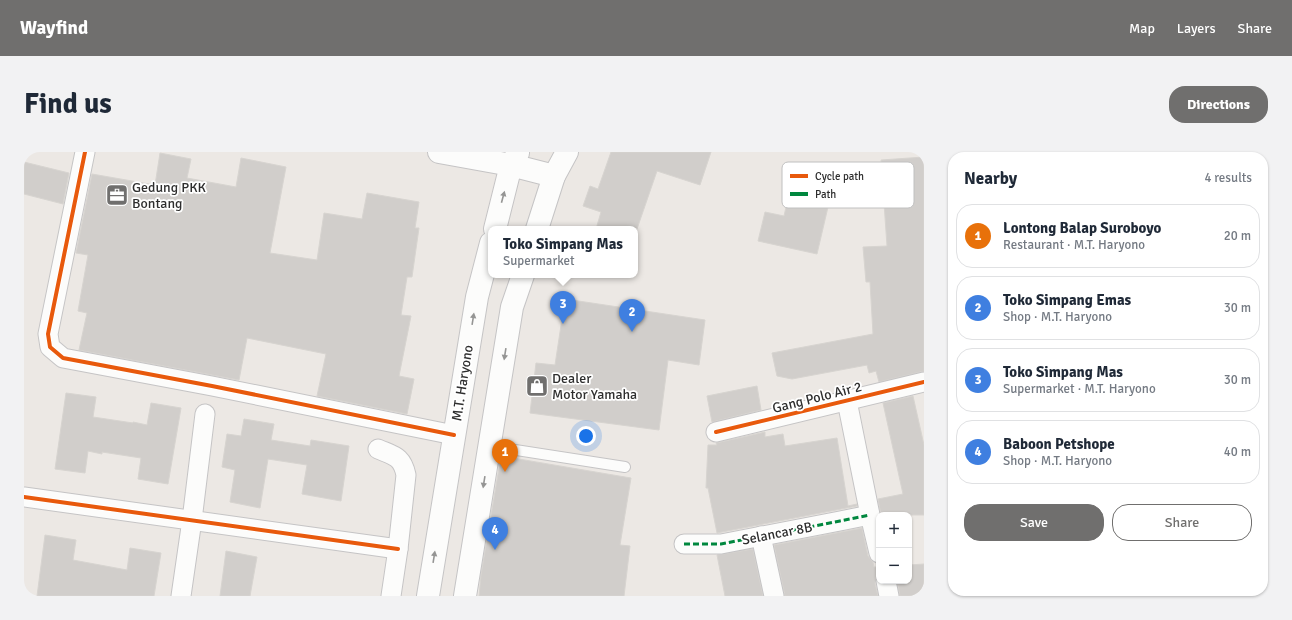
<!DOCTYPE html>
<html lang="en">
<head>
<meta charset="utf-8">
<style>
	:root { --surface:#fff; --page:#f2f2f3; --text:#1f2937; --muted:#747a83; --line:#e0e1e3; --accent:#706f6e }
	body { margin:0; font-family:Signika,sans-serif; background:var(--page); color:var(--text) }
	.controls { position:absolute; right:12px; bottom:12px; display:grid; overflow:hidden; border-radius:8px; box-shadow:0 1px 3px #0004 }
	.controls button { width:36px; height:36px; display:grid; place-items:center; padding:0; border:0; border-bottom:1px solid var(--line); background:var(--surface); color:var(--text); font:20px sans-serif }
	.you { position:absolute; left:562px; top:284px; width:14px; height:14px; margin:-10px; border:3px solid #fff; border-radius:50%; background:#1a73e8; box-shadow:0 0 0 6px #1a73e833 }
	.badge { display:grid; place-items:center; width:26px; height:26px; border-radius:50%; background:var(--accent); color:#fff; font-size:13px; font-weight:700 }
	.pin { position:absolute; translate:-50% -33px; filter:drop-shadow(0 1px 2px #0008) }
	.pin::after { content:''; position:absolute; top:21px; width:14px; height:12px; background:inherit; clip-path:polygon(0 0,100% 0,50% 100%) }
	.popup { position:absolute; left:464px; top:74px; width:150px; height:52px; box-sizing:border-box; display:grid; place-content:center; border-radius:8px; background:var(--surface); filter:drop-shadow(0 1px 3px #0005); font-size:13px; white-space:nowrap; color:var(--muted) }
	.popup b { font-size:15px; color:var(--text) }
	.popup::after { content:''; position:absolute; left:50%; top:100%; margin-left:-8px; border:8px solid transparent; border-top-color:var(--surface) }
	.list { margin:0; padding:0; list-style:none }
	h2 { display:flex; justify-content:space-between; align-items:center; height:52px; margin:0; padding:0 16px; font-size:17px }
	h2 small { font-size:13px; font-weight:400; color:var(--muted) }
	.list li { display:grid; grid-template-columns:26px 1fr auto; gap:12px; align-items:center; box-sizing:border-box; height:64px; margin:0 8px 8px; padding:0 8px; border:1px solid var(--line); border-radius:16px }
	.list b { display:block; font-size:15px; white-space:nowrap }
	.list p { margin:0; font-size:13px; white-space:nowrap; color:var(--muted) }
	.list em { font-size:13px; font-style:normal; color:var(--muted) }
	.actions { display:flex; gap:8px; padding:12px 16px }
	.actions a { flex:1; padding:9px 0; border:1px solid var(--accent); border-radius:16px; text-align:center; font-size:14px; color:var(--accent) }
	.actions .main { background:var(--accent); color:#fff }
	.map { position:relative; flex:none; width:900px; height:444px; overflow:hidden; border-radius:16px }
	header { display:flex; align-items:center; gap:24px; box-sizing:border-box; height:56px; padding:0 20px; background:var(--accent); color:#fff }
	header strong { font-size:19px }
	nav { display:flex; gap:22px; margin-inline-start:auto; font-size:14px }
	.intro { display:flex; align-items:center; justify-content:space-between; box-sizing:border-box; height:96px; padding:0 24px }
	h1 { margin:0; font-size:28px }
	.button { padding:10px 18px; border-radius:16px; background:var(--accent); color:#fff; font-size:14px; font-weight:700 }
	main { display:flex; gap:24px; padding:0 24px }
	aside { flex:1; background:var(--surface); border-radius:16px; box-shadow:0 1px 3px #0004 }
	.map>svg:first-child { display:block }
	.building { fill:#d1cecb; stroke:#d7d4d0 }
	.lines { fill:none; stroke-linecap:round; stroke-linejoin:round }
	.lane-casing { stroke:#c5c4c5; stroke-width:12 }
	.street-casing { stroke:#c5c4c5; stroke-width:21 }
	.secondary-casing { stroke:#c5c4c5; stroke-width:24 }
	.lane { stroke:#fcfcfb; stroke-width:10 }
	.street { stroke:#fcfcfb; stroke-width:19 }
	.secondary { stroke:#fcfcfb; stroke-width:22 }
	.quiet { stroke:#00873e; stroke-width:3; stroke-dasharray:6 3; stroke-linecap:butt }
	.cycleway-casing { stroke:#fff; stroke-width:6 }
	.cycleway { stroke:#e8590c; stroke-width:4 }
	.oneway { fill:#959594 }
	.labels { text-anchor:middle; stroke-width:3.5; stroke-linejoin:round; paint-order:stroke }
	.poi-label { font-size:14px; fill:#2e2e2e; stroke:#fff; text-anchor:start }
	.street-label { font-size:14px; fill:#2e2e2e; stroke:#fff }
	.key { fill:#fff; stroke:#c0c0c0; stroke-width:1 }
	.key-label { font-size:11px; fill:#2e2e2e }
</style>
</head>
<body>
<header>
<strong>Wayfind</strong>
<nav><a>Map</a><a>Layers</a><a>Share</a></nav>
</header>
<div class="intro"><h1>Find us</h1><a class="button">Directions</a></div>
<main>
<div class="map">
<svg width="900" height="444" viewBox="0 0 900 444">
	<rect width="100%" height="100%" fill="#ece8e4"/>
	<!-- building -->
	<g class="building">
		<path d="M587,0H687L676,33L633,19L613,77H572L577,60L559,54L566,34L574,37Z"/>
		<path d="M136,1L167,7L163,26L212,35L217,6L262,15L246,101L293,108L300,61L338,67L343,41L395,50L391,76H395L388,125H383L377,163L387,164L375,224L390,227L383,262L293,244L302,202L223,186L215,228L55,198L63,161L54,159L64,103L52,101L68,22L131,33Z"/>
		<path d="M900,5V219L855,230L852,219L845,221L843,213L768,227L753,224L748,201L849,182L846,130H842L839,95L863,94L857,8Z"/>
		<path d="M0,10L45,21L39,52L0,42Z"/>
		<path d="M768,28L808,38L793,102L734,89L741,60L760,64Z"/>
		<path d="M541,147L681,168L675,213L644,208L635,278L506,261L512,211L531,213Z"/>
		<path d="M733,234L737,258L688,270L683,244Z"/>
		<path d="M42,241L72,245L69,265L109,271V270L123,273L127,251L157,256L144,332L114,327L117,306L78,300V302L64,299L61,321L31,317Z"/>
		<path d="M889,244L900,293V363H857L854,347L879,342L859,251Z"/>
		<path d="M220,267L250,272L247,288L286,294L287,288L325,294L317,349L278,342L283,313L244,307L236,356L206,350L211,318L198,315L203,282L217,284Z"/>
		<path d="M741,280V285L759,282L761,294L813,286L824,354L833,352V354L693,381L684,336H682L684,293H693L692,291Z"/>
		<path d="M477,304L607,326L596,393L606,394L600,444H455L457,423Z"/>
		<path d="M838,376L844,404L849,410L850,415H855V421L852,425L851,431L854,444H761L750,393Z"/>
		<path d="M21,383L52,388L49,408L103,418L106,396L137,401L130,444H13Z"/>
		<path d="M729,397L739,444H701L693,403Z"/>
		<path d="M202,399L233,405L226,444H196Z"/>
		<path d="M900,412V444H876L873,429H885V413Z"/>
	</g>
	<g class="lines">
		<!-- lane casing -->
		<g class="lane-casing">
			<path id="lane" d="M466,294L601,315"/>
		</g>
		<!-- street casing -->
		<g class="street-casing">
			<g id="street">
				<path d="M61,0L24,182L26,195L39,206L188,234L430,283"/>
				<path d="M823,249L846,363L855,401"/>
				<path d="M692,280L900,230"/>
				<path d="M354,297C370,304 378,304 382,323L374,397L367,444"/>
				<path d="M0,345L374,397"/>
				<path d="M737,384L750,444"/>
				<path d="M660,392H697L816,369L846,363"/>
				<path d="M862,429L865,444"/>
				<path d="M157,444L168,368L181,262"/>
			</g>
		</g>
		<!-- secondary casing -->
		<g class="secondary-casing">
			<g id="secondary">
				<path d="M415,0L487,13L530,24"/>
				<path d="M471,77L487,13L494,1"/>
				<path d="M513,77L530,24L543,0"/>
				<path d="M404,444L453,145L467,91"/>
				<path d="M441,444L488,155L499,123"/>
			</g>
		</g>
		<!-- lane -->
		<use href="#lane" class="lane"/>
		<!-- street -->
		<use href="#street" class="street"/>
		<!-- secondary -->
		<use href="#secondary" class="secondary"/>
		<!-- quiet -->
		<path class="quiet" d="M660,392H697L816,369L846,363"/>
		<!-- cycleway casing -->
		<g class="cycleway-casing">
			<g id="cycleway">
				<path d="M61,0L24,182L26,195L39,206L188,234L430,283"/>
				<path d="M692,280L900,230"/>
				<path d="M0,345L374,397"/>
			</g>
		</g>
		<!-- cycleway -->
		<use href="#cycleway" class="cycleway"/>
	</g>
	<!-- one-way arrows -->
	<defs><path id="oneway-solid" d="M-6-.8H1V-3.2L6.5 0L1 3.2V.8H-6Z"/></defs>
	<g class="oneway">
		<use href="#oneway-solid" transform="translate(479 45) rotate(-75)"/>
		<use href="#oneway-solid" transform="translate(449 167) rotate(-81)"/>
		<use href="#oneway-solid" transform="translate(481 202) rotate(99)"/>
		<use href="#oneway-solid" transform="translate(460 330) rotate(99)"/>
		<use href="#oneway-solid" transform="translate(410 405) rotate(-81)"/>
	</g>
	<!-- icons -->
	<defs>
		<g id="office-square" transform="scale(1.15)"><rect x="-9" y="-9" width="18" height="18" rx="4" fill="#706f6e" stroke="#fff"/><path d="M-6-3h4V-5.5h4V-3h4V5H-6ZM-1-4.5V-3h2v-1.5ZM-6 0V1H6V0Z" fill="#fff"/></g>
		<g id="shop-square" transform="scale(1.15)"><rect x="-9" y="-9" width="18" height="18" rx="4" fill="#706f6e" stroke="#fff"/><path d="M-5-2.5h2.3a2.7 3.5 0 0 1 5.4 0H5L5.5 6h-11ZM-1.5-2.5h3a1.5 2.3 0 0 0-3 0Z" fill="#fff"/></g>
	</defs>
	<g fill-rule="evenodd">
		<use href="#office-square" x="93" y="43"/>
		<use href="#shop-square" x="513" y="234"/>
	</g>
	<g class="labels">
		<!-- poi labels -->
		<g class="poi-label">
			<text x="108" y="40">Gedung PKK<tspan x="108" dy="16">Bontang</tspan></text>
			<text x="528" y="231">Dealer<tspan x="528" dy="16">Motor Yamaha</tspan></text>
		</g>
		<!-- street labels -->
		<g class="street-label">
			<text transform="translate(438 231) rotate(-81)" y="5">M.T. Haryono</text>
			<text transform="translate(793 245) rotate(-14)" y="5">Gang Polo Air 2</text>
			<text transform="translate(753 381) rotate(-11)" y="5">Selancar 8B</text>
		</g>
	</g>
	<!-- legend -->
	<rect x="758" y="10" width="132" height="46" rx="6" class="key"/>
	<rect x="766" y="22" width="18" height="4" fill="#e8590c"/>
	<rect x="766" y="40" width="18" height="4" fill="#00873e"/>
	<g class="key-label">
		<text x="791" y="28">Cycle path</text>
		<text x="791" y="46">Path</text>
	</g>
</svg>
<div class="controls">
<button>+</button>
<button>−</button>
</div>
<div class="you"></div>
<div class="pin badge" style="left:481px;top:320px;background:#e8710a">1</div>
<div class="pin badge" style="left:608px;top:180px;background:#3f7fe0">2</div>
<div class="pin badge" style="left:539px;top:172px;background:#3f7fe0">3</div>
<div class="popup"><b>Toko Simpang Mas</b>Supermarket</div>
<div class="pin badge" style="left:471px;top:398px;background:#3f7fe0">4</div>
</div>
<aside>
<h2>Nearby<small>4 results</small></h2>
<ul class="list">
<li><span class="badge" style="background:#e8710a">1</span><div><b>Lontong Balap Suroboyo</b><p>Restaurant · M.T. Haryono</p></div><em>20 m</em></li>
<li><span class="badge" style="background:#3f7fe0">2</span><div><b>Toko Simpang Emas</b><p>Shop · M.T. Haryono</p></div><em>30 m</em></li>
<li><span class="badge" style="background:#3f7fe0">3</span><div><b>Toko Simpang Mas</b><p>Supermarket · M.T. Haryono</p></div><em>30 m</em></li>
<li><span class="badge" style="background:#3f7fe0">4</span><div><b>Baboon Petshope</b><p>Shop · M.T. Haryono</p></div><em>40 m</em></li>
</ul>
<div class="actions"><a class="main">Save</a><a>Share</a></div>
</aside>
</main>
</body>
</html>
